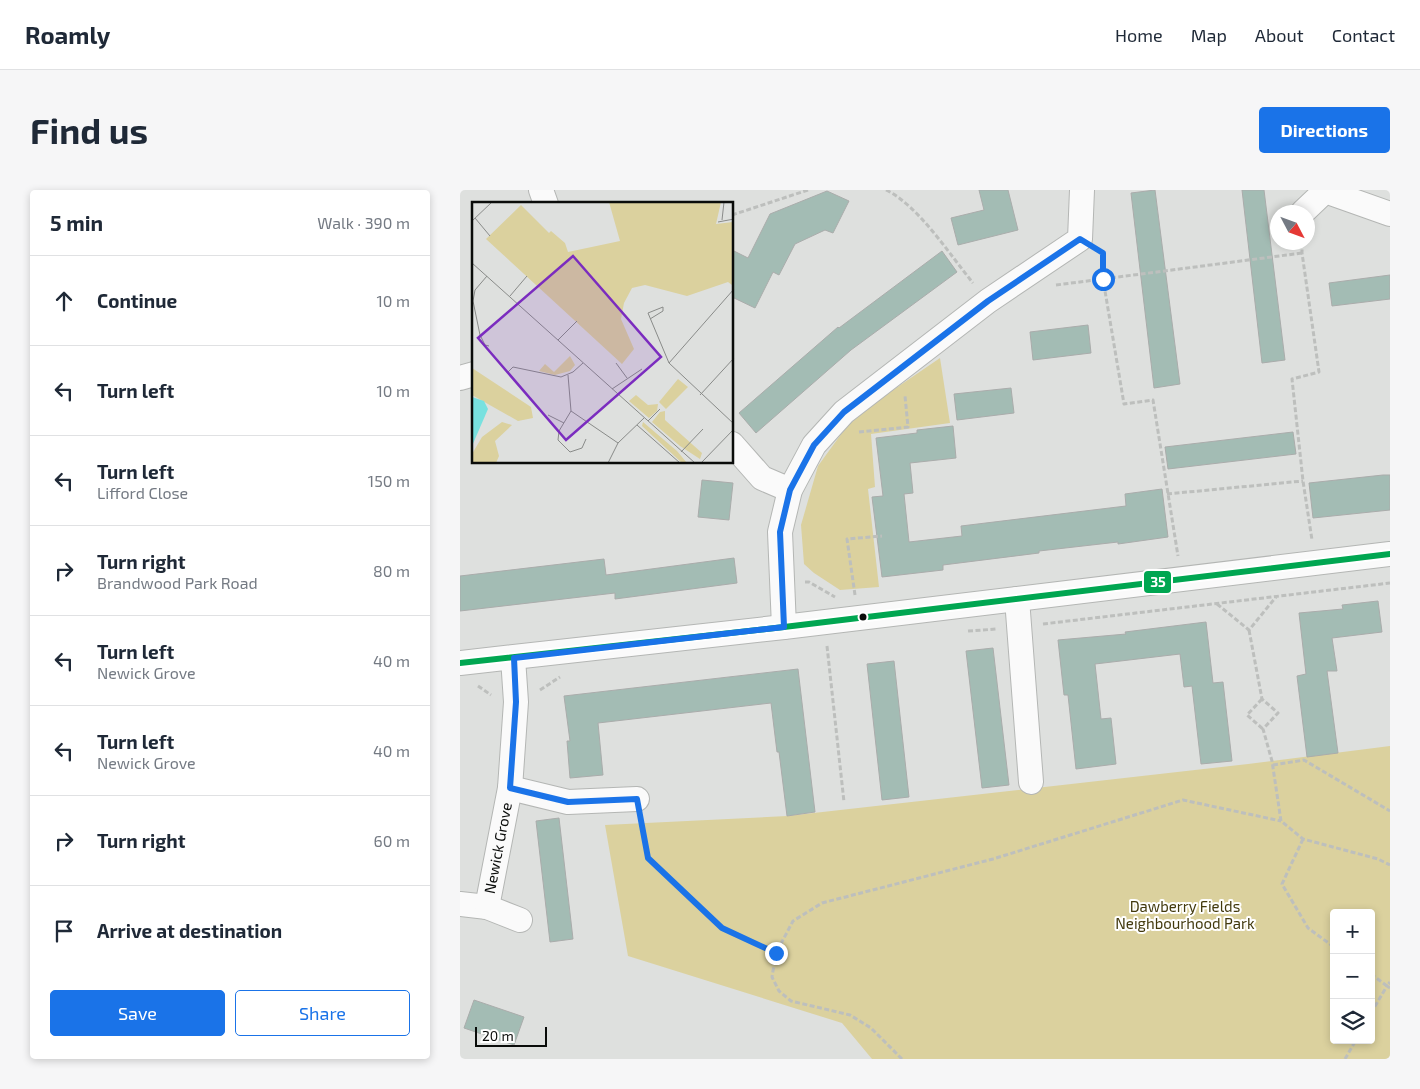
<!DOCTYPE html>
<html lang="en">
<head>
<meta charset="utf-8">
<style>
	:root { --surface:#fff; --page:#f6f6f7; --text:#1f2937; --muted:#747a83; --line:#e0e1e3; --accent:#1a73e8 }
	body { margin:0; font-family:"Exo 2",sans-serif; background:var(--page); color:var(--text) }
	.controls { position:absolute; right:15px; bottom:15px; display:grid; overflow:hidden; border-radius:5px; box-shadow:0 2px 8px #0003 }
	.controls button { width:45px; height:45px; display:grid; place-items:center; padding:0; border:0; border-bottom:1px solid var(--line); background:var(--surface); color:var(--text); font:25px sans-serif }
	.compass { position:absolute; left:810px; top:15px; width:45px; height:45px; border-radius:50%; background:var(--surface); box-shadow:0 2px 8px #0003; rotate:131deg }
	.scale { position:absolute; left:15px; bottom:12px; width:72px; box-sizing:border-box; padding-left:5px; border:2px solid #0a0c0a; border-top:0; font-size:14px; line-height:18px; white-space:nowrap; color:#0a0c0a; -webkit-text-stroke:4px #fff; paint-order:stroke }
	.stop { position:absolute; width:15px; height:15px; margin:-11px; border:4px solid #1a73e8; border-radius:50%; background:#fff }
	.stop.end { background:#1a73e8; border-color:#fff; box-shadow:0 1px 5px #0008 }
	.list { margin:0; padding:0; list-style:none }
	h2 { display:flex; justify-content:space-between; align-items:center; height:65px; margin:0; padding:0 20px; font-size:21px }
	h2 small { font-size:16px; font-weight:400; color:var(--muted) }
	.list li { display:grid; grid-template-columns:32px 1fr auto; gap:15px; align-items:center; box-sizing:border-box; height:90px; padding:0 20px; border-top:1px solid var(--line) }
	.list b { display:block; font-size:19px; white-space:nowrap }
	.list p { margin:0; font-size:16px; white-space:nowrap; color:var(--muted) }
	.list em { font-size:16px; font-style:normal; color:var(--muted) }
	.actions { display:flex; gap:10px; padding:15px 20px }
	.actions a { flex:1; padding:11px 0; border:1px solid var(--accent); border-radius:5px; text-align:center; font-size:18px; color:var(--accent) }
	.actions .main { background:var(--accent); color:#fff }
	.icon { flex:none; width:28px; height:28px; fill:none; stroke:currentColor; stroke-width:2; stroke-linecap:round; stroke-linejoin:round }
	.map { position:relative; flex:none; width:930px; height:869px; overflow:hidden; border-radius:5px }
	header { display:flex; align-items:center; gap:30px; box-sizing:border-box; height:70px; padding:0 25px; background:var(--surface); border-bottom:1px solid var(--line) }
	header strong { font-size:24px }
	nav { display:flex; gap:28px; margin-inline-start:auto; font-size:18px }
	.intro { display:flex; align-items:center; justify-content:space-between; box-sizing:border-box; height:120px; padding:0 30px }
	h1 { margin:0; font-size:35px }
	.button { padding:12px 22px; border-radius:5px; background:var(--accent); color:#fff; font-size:18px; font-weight:700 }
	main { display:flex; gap:30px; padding:0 30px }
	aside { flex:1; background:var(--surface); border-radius:5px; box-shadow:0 2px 8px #0003 }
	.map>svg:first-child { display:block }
	.green { fill:#dbd19e; fill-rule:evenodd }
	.building { fill:#a3bcb4; stroke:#aaacab }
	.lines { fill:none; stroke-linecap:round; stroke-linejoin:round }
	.street-casing { stroke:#b4b6b4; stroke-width:26 }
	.path { stroke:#bdbfbd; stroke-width:3; stroke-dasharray:5 2.5; stroke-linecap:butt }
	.street { stroke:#fafafa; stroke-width:24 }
	.bus-1-casing { stroke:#fff; stroke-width:10 }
	.bus-1 { stroke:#00a651; stroke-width:6 }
	.route { stroke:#1a73e8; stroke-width:6 }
	.bus-dot { fill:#0a0c0a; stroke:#fff; stroke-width:2 }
	.labels { text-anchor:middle; stroke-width:4; stroke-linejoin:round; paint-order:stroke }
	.street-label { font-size:15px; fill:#0a0c0a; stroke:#fff }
	.park-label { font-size:15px; fill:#42390d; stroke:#fff }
	.inset-road { fill:none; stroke:#898b89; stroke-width:1 }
	.view { fill:#7b2cbf; fill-opacity:0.15; stroke:#7b2cbf; stroke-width:2.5 }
	.inset-edge { fill:none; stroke:#0a0c0a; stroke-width:2.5 }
	.line-badge { stroke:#fff; stroke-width:2 }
	.badge-label { font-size:14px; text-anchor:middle; font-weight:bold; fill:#fff }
</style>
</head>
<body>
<header>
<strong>Roamly</strong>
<nav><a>Home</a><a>Map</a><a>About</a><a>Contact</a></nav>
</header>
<div class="intro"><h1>Find us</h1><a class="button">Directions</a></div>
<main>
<aside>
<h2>5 min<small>Walk · 390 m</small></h2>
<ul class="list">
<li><svg class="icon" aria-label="ahead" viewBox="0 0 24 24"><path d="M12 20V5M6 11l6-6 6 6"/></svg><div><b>Continue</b></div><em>10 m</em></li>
<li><svg class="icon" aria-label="left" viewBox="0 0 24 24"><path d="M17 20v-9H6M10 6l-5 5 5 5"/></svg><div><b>Turn left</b></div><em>10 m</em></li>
<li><svg class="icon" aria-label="left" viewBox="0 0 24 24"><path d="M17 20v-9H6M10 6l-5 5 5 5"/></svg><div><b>Turn left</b><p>Lifford Close</p></div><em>150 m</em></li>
<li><svg class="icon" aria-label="right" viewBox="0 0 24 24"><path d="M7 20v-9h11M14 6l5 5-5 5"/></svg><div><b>Turn right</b><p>Brandwood Park Road</p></div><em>80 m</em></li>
<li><svg class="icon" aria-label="left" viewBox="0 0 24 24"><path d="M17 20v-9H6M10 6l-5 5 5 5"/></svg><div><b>Turn left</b><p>Newick Grove</p></div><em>40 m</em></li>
<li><svg class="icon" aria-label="left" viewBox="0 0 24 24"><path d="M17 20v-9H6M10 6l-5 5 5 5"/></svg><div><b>Turn left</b><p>Newick Grove</p></div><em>40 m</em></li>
<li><svg class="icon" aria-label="right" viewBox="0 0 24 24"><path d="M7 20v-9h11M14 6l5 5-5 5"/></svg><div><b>Turn right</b></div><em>60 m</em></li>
<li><svg class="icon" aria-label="arrive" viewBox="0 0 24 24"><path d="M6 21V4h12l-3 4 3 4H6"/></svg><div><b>Arrive at destination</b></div></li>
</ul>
<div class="actions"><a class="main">Save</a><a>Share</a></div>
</aside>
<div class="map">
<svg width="930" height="869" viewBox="0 0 930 869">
	<rect width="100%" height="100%" fill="#dee0de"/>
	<!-- green -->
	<g class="green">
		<path d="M480,168L490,233L411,244L415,297L408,299L419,397L380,400L354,383L344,374L341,335L358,276L387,236L420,209Z"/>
		<path d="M930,556V869H412L382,833L168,766L145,635L327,626L788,574ZM874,723H911V850H874Z"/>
	</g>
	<!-- building -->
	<g class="building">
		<path d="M519,0H548L558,40L498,55L491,28L524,20Z"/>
		<path d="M695,0L720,194L694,198L671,3Z"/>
		<path d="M782,0H804L825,170L802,173Z"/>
		<path d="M367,1L389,11L373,43L365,40L335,54L319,85L313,82L295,118L272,107V60L288,68L310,24Z"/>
		<path d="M482,61L497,82L391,160L296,243L279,223L378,137L379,138Z"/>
		<path d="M930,85V109L872,116L869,93Z"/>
		<path d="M628,135L631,163L573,170L570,142Z"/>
		<path d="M551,198L554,223L497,230L494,204Z"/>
		<path d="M493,236L496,268L450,273L453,303L444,304L449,352L502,346L501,336L666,316L665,304L702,299L708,347L658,354V352L579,361V363L483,375V380L422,387L412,307L423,306L416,248L457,243V240Z"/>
		<path d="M833,242L836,264L708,279L705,257Z"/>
		<path d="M923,285H930V320L853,328L849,293Z"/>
		<path d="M242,290L273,293L269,330L238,327Z"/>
		<path d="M274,368L277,393L155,409V403L0,421V386L144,369L146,385Z"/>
		<path d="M918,411L922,442L872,448L877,481H867L878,563L847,567L837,486L846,484L839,423L883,419L882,415Z"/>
		<path d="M746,432L753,493L763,492L772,571L741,574L732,496L724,497L720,464L635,474L641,529L651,528L656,574L616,579L608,505H604L598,450L666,444L665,442Z"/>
		<path d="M533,458L549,595L522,598L506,461Z"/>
		<path d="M434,471L449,607L422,610L407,474Z"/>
		<path d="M338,479L355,622L327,626L319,562H317L311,513L138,533L143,585L110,588L107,551H110L104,506Z"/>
		<path d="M99,628L113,749L90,752L76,631Z"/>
		<path d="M14,810L64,827L54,855L4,838Z"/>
	</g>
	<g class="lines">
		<!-- street casing -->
		<g class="street-casing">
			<g id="street">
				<path d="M81,0L86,14"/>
				<path d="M843,22L865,1L930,24"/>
				<path d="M0,188L14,184"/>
				<path d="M272,254L302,288L330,300"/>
				<path d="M557,409L571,592"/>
				<path d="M324,437L320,342L330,300L354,255L384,222L528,111L620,49L622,0"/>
				<path d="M0,473L324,437L930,364"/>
				<path d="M50,598L108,612L177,609"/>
				<path d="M0,714L27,717L60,730"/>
				<path id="s1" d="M27,717L50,598L56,512L53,468"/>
			</g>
		</g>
		<!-- path -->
		<g class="path">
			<path d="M426,0C458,15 490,65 513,93"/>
			<path d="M272,25L348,0"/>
			<path d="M842,52V63L859,182L832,189L843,291L852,350"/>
			<path d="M640,61L643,63V89L842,63"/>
			<path d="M596,95L643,89L664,214L693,210L718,366"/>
			<path d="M399,242L448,237L445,206"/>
			<path d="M707,304L843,291"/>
			<path d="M345,392H349L375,407"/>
			<path d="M395,405L387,349L422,346"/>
			<path d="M757,414L789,440L816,407"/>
			<path d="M583,434L930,393"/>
			<path d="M789,440L802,509L818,523L803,539L812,571L821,631L843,649L918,669L930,675"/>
			<path d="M508,441L537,439"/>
			<path d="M367,456L384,612"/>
			<path d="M18,496L31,505"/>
			<path d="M80,500L100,487"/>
			<path d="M802,509L787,525L803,539"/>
			<path d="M813,575L844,570L930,621"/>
			<path d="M181,630L188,668L262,738L316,763"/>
			<path d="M843,649L822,694L848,738L874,757"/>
			<path d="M911,784L927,796L930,792"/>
			<path d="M911,823L927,796L930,798"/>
			<path d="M442,869L411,838L390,825L331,811L319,801L312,787L316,763L333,731L362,713L533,669L723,610L821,631"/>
			<path d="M885,869L896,850"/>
		</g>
		<!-- street -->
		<use href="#street" class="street"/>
		<!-- bus-1 casing -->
		<g class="bus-1-casing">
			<path id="bus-1" d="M0,473L324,437L930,364"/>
		</g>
		<!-- bus-1 -->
		<use href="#bus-1" class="bus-1"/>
	</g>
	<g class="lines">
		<!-- route -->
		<path class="route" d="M316,763L262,738L188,668L177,609L108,612L50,598L56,512L54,468L324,437L320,342L330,300L354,255L384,222L528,111L620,49L643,63V89"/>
	</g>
	<!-- markers -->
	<circle class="bus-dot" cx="403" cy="427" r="4.5"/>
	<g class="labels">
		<!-- street labels -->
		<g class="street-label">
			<text dy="5" stroke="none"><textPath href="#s1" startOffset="60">Newick Grove</textPath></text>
		</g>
		<!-- park labels -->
		<g class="park-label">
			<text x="725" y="722">Dawberry Fields<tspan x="725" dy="17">Neighbourhood Park</tspan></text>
		</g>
	</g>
	<!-- overview -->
	<g transform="translate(12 12)">
		<rect width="261" height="261" fill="#dee0de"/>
		<path d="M137,0H249L244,22L261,20L260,83L256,80L215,94L173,83L160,86L152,101L149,117L162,147L150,162L14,37L49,3L77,31L79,29L93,41L96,50L148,39ZM98,154L103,163L98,169L83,173L67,169L73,162L82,170ZM206,177L216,185L194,207L187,200ZM164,193L176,203L186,202L185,209L177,216L157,199ZM193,209V218L230,251L228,257L208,244L180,220L188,210ZM171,220L205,249L215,261H210L170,224Z" fill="#dbd19e"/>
		<path d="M0,166L59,205L61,216L46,219L0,193ZM30,220L40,223L23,239L27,254L24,261H0V252L10,235Z" fill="#dbd19e"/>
		<path d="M0,195L12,199L16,207L0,244Z" fill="#78e1df"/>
		<path class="inset-road" d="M3,16L18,34M250,18L252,0M0,19L20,0M246,20L262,17M0,61L223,261M15,74L3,88L1,99L8,133L13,143L17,144M38,94L55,74M178,117L191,109V105L176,111L197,161L262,222M86,138L105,119M144,161L155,176M197,161L262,87M35,171L41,165L89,175L101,170L111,161M96,173L99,209L87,229L86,238L98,250L110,246L114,237M140,187L170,167M228,193L262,156M99,209L146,241M76,213L92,221M176,219L188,207M165,223L208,261M209,250L231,227M136,261L146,241L172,216M229,261L262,227"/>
		<path class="view" d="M101,54L189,155L94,238L6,136Z"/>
		<rect width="261" height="261" class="inset-edge"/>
	</g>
	<rect class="line-badge" x="683" y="380" width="29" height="24" rx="5" fill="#00a651"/>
	<g class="badge-label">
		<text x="698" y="397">35</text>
	</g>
</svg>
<div class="controls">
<button>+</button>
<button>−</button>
<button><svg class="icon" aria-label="layers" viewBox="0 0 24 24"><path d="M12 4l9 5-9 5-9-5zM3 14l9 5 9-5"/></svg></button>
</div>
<svg class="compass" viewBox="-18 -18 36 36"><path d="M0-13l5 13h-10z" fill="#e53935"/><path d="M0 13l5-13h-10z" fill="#747a83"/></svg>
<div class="scale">20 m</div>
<div class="stop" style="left:643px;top:89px"></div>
<div class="stop end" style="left:316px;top:763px"></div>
</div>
</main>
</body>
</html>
